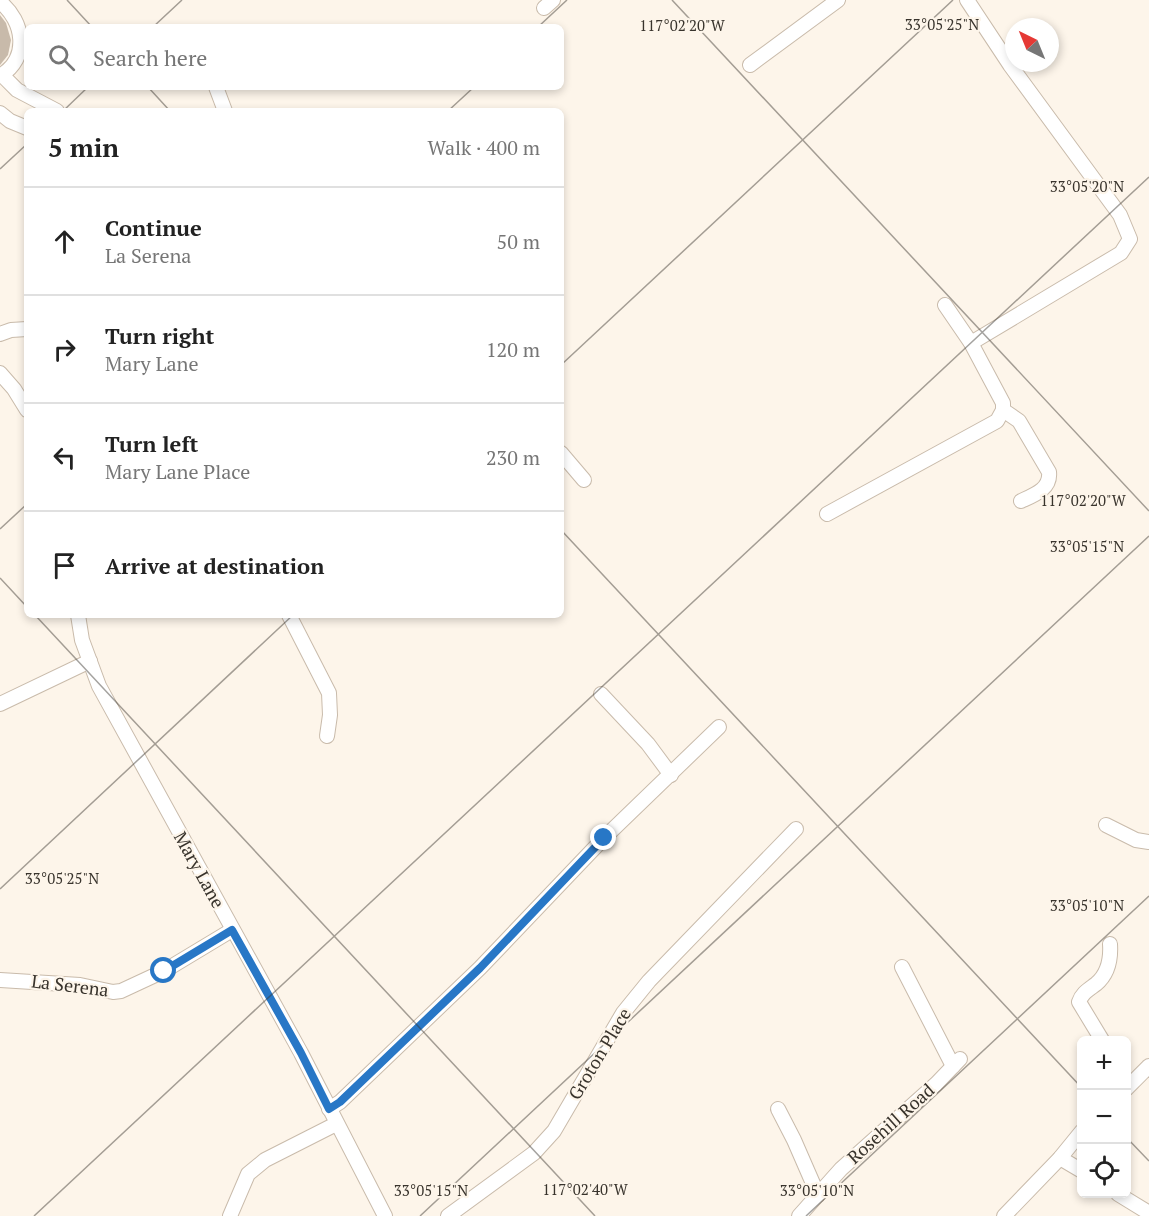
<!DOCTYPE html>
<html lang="en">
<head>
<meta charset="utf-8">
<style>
	:root { --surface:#fff; --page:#f6f6f6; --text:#222; --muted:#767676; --line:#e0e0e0 }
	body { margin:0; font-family:"PT Serif",serif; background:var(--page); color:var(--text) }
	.controls { position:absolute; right:18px; bottom:18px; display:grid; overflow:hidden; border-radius:9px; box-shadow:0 3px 9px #0003 }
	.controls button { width:54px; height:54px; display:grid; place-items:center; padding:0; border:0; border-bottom:2px solid var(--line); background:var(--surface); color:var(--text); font:30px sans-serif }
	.compass { position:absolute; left:1005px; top:18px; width:54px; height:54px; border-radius:50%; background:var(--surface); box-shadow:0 3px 9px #0003; rotate:317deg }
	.stop { position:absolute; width:18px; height:18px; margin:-14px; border:4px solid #2877c6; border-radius:50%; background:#fff }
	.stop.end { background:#2877c6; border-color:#fff; box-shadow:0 2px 6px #0008 }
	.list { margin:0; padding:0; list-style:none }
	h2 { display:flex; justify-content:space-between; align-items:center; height:78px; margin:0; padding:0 24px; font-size:26px }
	h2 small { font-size:20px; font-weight:400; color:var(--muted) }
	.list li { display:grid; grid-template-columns:39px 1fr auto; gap:18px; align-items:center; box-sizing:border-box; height:108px; padding:0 24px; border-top:2px solid var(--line) }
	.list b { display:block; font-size:22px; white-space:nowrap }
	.list p { margin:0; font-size:20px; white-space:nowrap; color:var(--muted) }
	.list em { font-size:20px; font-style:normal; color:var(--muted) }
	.icon { flex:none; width:33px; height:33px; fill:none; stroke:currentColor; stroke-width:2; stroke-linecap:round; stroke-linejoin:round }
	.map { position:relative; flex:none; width:1149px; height:1216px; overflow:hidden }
	.search { position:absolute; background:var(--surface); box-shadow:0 3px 9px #0003; left:24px; top:24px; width:540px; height:66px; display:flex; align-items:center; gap:15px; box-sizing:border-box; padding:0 21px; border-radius:9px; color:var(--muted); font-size:22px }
	.panel { position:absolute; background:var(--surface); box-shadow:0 3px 9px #0003; left:24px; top:108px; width:540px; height:510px; border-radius:9px }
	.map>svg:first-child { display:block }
	.building { fill:#c8baaa }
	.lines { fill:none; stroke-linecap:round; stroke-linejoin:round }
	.minor-casing { stroke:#c9bbab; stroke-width:16 }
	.minor { stroke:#fff; stroke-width:14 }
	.route { stroke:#2877c6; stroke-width:8 }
	.ticks { fill:none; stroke:#38332c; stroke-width:1.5; stroke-opacity:0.45 }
	.labels { text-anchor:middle; stroke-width:4.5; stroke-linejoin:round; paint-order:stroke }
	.street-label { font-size:18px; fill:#38332c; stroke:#fdf5ea }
	.ticks-label { font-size:15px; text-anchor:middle; fill:#38332c; stroke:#fdf5ea; stroke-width:4.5; stroke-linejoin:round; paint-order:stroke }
</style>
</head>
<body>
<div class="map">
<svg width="1149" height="1216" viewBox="0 0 1149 1216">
	<rect width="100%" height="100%" fill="#fdf5ea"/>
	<!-- building -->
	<path class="building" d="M0,15L6,23L11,40L8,55L0,65Z"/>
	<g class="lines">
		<!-- minor casing -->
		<g class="minor-casing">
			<g id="minor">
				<path d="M967,0L1010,65L1120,215L1130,239L1121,253L971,343"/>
				<path d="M0,2C24,21 30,58 0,76"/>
				<path d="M544,8L553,0"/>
				<path d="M750,65L838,0"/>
				<path d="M2,75L17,90L57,111"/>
				<path d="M216,87L225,111"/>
				<path d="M0,113L10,121L27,128"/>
				<path d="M0,334L11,330L27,329"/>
				<path d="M0,373L14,389L27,410"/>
				<path d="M1003,410L1019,421L1049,472C1051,489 1034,495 1021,501"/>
				<path d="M561,453L584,480"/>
				<path d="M827,514L997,421L1003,410V403L971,343L945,305"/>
				<path d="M78,615L82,640L99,686L301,1053L385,1216"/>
				<path d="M289,615L329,693L330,715L327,736"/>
				<path d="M601,694L648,744L671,775"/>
				<path d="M0,704L90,661"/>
				<path d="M1106,825L1136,840L1149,842"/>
				<path d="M902,967L953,1066"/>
				<path d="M0,980L80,985L113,992L121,991L164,971L232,930"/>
				<path d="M1102,1040L1079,1002C1082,993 1088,990 1096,984C1108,974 1111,959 1110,944"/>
				<path d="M1126,1089L1149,1066"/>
				<path d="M329,1109L340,1102L480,968L604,838L719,727"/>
				<path d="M778,1109L794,1140L818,1195"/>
				<path d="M1060,1158L1082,1171"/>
				<path d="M1118,1194L1149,1213"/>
				<path d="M230,1216L248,1174L265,1160L336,1124"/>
				<path d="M448,1216L534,1153L554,1131L623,1013L649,981L796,829"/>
				<path d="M799,1216L841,1169L936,1084L960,1059"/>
				<path d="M1004,1216L1060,1158L1082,1131"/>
			</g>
		</g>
		<!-- minor -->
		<use href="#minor" class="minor"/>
	</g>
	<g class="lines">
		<!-- route -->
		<path class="route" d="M164,971L232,930L301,1053L329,1109L340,1102L480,968L604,838"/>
	</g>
	<!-- ticks -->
	<path class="ticks" d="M67,0L92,27M672,0L1149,511M153,27L182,0M538,27L567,0M148,87L170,111M63,111L88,87M448,111L474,87M0,169L27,144M561,365L953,0M0,529L27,504M561,530L1082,1088M0,578L27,607M35,615L595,1216M0,889L293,615M1126,1137L1149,1161M34,1216L1149,177M420,1216L1149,536M806,1216L1149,896"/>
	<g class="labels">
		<!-- street labels -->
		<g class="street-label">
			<text transform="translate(199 870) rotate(61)" y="6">Mary Lane</text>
			<text transform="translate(70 986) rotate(7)" y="6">La Serena</text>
			<text transform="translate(600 1054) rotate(-59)" y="6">Groton Place</text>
			<text transform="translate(891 1124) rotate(-42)" y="6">Rosehill Road</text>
		</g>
	</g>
	<g class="ticks-label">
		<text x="942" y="30">33°05'25"N</text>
		<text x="682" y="31">117°02'20"W</text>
		<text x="1087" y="192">33°05'20"N</text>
		<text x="1083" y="506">117°02'20"W</text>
		<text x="1087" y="552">33°05'15"N</text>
		<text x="62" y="884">33°05'25"N</text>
		<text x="1087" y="911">33°05'10"N</text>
		<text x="585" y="1195">117°02'40"W</text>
		<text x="431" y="1196">33°05'15"N</text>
		<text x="817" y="1196">33°05'10"N</text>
	</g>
</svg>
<div class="controls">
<button>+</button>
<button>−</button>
<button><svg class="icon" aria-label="locate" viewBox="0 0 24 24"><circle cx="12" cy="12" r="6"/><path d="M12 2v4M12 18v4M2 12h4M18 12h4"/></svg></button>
</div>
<svg class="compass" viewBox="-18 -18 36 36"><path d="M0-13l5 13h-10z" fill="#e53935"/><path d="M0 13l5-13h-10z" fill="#767676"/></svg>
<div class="stop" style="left:164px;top:971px"></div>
<div class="stop end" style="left:604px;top:838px"></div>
<div class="search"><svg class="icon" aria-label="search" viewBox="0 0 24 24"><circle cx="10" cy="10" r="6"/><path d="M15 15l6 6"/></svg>Search here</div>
<section class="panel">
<h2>5 min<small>Walk · 400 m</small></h2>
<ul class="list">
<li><svg class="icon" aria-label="ahead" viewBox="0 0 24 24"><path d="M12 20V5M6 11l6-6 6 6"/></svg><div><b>Continue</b><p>La Serena</p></div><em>50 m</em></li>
<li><svg class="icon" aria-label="right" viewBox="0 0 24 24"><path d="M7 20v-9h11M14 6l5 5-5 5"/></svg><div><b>Turn right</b><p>Mary Lane</p></div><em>120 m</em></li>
<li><svg class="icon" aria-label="left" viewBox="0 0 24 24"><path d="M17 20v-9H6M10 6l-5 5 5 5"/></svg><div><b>Turn left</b><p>Mary Lane Place</p></div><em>230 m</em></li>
<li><svg class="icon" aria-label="arrive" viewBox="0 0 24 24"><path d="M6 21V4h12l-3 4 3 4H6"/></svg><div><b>Arrive at destination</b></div></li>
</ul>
</section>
</div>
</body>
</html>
